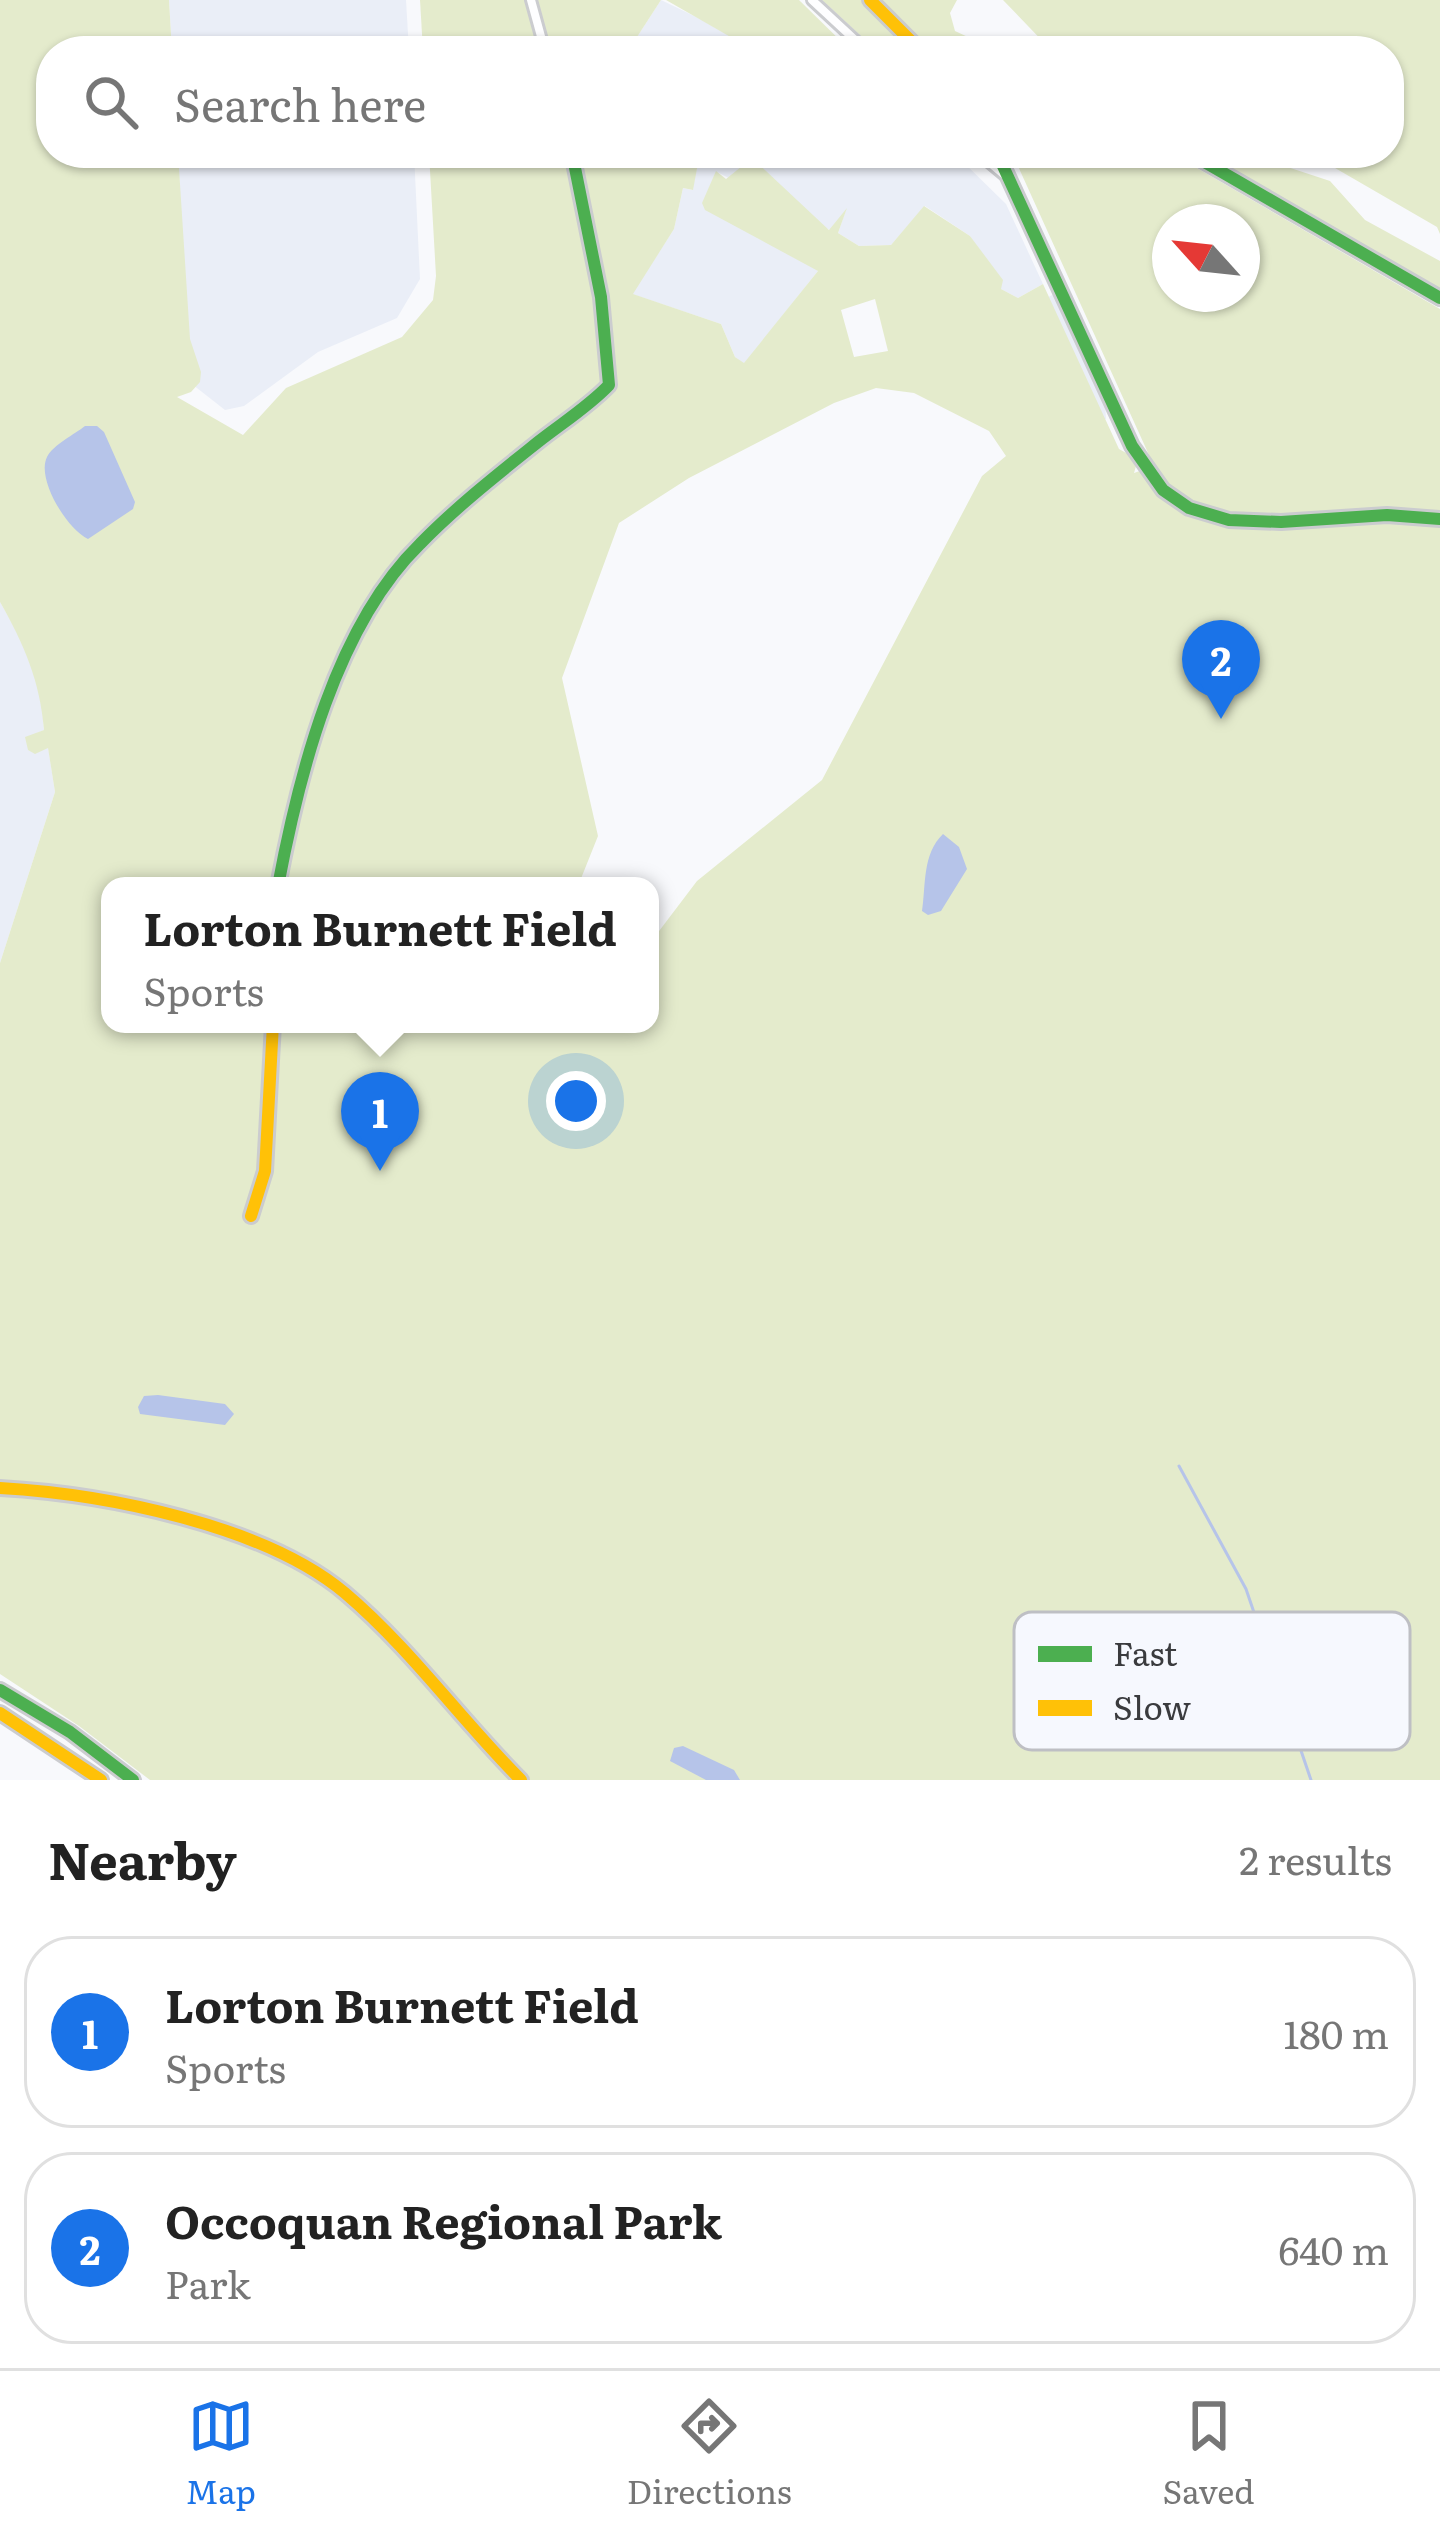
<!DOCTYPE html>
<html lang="en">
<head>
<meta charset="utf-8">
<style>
	:root { --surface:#fff; --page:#f6f6f6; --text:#222; --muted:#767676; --line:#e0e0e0; --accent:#1a73e8 }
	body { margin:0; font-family:Literata,serif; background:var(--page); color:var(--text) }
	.compass { position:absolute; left:1152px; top:204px; width:108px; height:108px; border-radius:50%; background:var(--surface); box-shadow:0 3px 9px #0004; rotate:297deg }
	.you { position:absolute; left:576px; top:1101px; width:42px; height:42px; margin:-30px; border:9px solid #fff; border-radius:50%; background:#1a73e8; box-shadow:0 0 0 18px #1a73e833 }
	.badge { display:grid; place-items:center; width:78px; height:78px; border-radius:50%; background:var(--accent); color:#fff; font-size:39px; font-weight:700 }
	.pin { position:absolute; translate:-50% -99px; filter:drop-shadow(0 3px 6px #0008) }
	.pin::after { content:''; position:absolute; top:63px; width:42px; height:36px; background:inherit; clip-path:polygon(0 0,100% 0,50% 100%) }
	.popup { position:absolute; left:101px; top:877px; width:558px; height:156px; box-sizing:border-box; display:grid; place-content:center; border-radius:24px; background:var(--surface); filter:drop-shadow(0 3px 9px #0005); font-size:39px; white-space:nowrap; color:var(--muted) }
	.popup b { font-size:45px; color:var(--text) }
	.popup::after { content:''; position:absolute; left:50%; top:100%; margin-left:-24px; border:24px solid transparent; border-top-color:var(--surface) }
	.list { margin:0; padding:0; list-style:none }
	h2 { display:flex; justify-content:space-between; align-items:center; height:156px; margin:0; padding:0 48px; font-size:51px }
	h2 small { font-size:39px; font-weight:400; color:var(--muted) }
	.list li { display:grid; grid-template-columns:78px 1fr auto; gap:36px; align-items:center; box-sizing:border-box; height:192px; margin:0 24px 24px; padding:0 24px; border:3px solid var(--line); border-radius:48px }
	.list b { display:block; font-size:45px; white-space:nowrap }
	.list p { margin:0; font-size:39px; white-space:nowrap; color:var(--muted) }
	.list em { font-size:39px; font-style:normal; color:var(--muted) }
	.icon { flex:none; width:66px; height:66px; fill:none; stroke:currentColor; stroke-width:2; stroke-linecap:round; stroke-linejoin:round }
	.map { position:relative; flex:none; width:1440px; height:1780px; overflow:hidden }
	.search { position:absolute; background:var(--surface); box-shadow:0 3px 9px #0004; left:36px; right:36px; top:36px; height:132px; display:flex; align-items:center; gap:30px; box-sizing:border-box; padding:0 42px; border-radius:48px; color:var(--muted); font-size:45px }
	.sheet { height:588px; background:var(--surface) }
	nav { display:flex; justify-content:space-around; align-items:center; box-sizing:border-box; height:168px; border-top:3px solid var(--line); background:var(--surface); font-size:33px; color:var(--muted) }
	nav a { display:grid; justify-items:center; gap:6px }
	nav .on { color:var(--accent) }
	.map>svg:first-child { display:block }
	.built { fill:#eaeef7 }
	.green { fill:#e4ebcc; fill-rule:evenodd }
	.water { fill:#b6c4e9 }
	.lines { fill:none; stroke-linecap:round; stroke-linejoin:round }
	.stream { stroke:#b6c4e9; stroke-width:3 }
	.street-casing { stroke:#cbcccf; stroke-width:14 }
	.fast-casing { stroke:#cbcccf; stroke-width:18 }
	.slow-casing { stroke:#cbcccf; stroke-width:18 }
	.street { stroke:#fefeff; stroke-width:8 }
	.fast { stroke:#4caf50; stroke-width:12 }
	.slow { stroke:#ffc107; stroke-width:12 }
	.key { fill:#f6f8fe; stroke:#bebfc4; stroke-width:3 }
	.key-label { font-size:33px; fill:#3a3b3e }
</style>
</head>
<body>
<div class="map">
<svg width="1440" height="1780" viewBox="0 0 1440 1780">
	<rect width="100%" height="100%" fill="#f8f9fc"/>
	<!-- built -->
	<g class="built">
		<path d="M169,0H406L409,51H172Z"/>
		<path d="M661,0L715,26L755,51H628Z"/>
		<path d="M178,153H414L420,279L397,318L318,352L244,406L225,410L188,381Z"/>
		<path d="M690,153H954L1006,204L1043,284L1018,298L999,288L970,236L925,206L891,245L859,246L838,233L846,210L830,230L717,172L818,271L744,364L735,357L721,324L632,294L674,229L683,188L692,190L699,159Z"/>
		<path d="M1056,293L1105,400L1106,419L1074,427L1020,312Z"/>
		<path d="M0,602L27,649L41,697L44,730L26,738L48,747L55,792L0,963Z"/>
	</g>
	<!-- green -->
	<g class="green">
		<path d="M0,0H169L172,51H51V153H178L190,339L201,372L200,382L191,392L177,397L243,435L286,388L402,337L433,300L436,276L429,153H690L699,158L693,190L683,188L674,229L633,294L721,324L735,357L744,363L818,271L705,210L702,203L716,171L726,179L752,158L829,230L847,208L838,233L859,246L891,245L924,206L970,236L1003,280L1001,289L1018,298L1043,284L1119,449L1128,454L1136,466L1134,473L1154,466L1012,153H1171L1440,309V1780H150L79,1726L0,1674V963L55,792L48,748L35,754L28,750L25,737L44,730C40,681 24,644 0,602ZM1170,222H1242V294H1170ZM875,299L888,351L854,357L841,310ZM876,388L914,393L989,431L1006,456L982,476L822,780L697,881L650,943V1024H110V886H578L598,836L562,678L619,523L689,478L834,403Z"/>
		<path d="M420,0H661L628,51H423Z"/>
		<path d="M666,0H799L851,51H755Z"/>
		<path d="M822,0H861L915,51H877Z"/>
		<path d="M875,0H957L950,13L955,31L998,51H929Z"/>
		<path d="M1003,0H1440V234L1437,227L1335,168L1279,153H1389V51H1052Z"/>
		<path d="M1203,153H1245L1330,181L1365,220L1440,261V292Z"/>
	</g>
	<!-- water -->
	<g class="water">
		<path d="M85,426H97L104,432L135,502L133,509L88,539C67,529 36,479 47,457C53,445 75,434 85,426Z"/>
		<path d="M943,834L959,847L967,869L941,911L928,915L922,911C926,886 922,854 943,834Z"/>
		<path d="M158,1395L225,1404L234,1414L225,1425L140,1414L138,1407L144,1396Z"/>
		<path d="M683,1746L734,1770L740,1780H706L670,1761L674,1748Z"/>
	</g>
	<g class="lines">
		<!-- stream -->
		<path class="stream" d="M1179,1466L1246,1589L1311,1780"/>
		<!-- street casing -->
		<g class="street-casing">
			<g id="street">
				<path d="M531,0L545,51"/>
				<path d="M812,0L867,51"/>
				<path d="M978,153L1008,178"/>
			</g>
		</g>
		<!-- fast casing -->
		<g class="fast-casing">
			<g id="fast">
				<path d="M997,153L1132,446L1163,490L1189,508L1229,520L1281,522L1387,515L1440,519"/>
				<path d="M1189,153L1440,298"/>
				<path d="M278,886C299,774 336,626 420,544C456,507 498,474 538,442C562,423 588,407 609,385L601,297L572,153"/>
				<path d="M0,1690L70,1732L133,1780"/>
			</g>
		</g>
		<!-- slow casing -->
		<g class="slow-casing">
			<g id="slow">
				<path d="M870,0L921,51"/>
				<path d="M251,1216L265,1171L273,1024"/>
				<path d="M0,1488C105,1494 264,1525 345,1593C411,1649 461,1720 521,1780"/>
				<path d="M0,1713L101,1780"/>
			</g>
		</g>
		<!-- street -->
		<use href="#street" class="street"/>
		<!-- fast -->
		<use href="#fast" class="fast"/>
		<!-- slow -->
		<use href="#slow" class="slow"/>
	</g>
	<!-- legend -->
	<rect x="1014" y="1612" width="396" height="138" rx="18" class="key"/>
	<rect x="1038" y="1646" width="54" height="16" fill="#4caf50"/>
	<rect x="1038" y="1700" width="54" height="16" fill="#ffc107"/>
	<g class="key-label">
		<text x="1113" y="1666">Fast</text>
		<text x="1113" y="1720">Slow</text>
	</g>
</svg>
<svg class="compass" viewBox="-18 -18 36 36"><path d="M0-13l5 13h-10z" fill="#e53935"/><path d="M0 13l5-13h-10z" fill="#767676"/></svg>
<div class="you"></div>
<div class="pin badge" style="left:380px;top:1171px">1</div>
<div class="popup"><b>Lorton Burnett Field</b>Sports</div>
<div class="pin badge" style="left:1221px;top:719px">2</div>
<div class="search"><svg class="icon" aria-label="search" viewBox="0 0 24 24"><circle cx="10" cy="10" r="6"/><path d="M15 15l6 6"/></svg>Search here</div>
</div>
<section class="sheet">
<h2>Nearby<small>2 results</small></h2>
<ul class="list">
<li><span class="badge">1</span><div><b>Lorton Burnett Field</b><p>Sports</p></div><em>180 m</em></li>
<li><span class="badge">2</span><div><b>Occoquan Regional Park</b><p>Park</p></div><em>640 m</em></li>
</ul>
</section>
<nav>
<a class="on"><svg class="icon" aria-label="map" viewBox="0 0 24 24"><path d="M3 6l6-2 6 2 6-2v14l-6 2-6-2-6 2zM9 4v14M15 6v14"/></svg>Map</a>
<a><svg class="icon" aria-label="directions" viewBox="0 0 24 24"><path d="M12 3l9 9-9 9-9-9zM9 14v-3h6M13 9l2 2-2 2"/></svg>Directions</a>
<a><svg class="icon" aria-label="saved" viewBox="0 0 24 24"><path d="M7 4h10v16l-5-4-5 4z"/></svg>Saved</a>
</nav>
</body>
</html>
